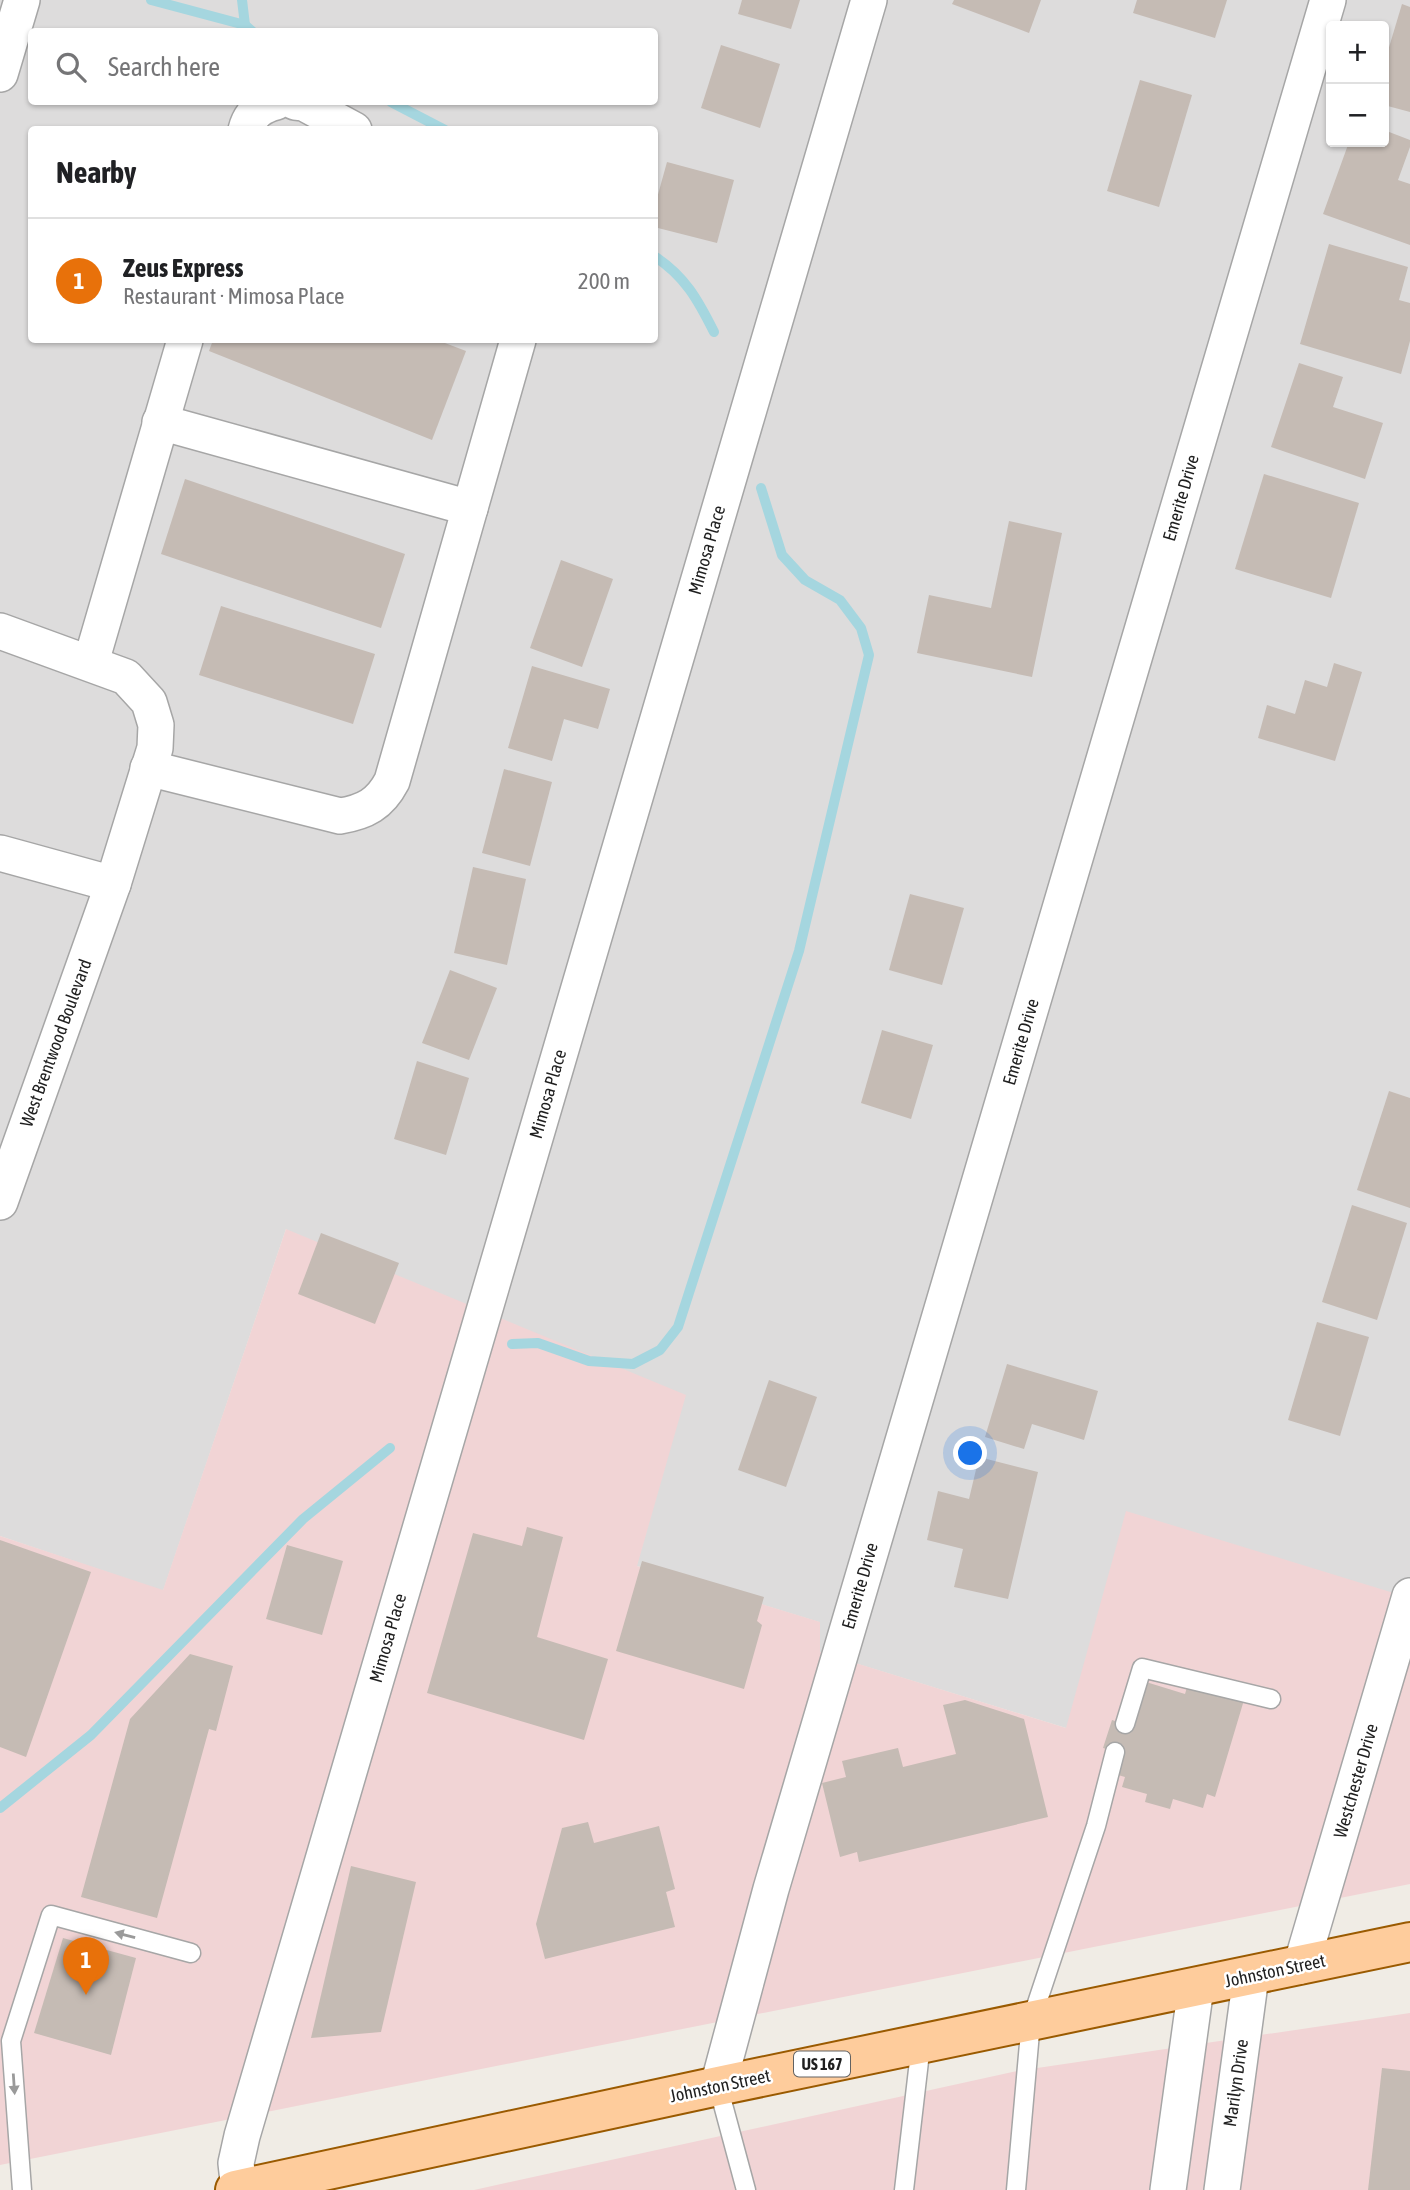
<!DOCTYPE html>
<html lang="en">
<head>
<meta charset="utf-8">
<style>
	:root { --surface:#fff; --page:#f2f2f2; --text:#202124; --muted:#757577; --line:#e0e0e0; --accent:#ce0011 }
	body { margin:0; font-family:"Asap Condensed",sans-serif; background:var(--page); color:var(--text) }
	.controls { position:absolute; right:21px; top:21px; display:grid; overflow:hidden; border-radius:7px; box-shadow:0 2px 5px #0004 }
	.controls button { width:63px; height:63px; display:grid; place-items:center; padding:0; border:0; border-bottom:2px solid var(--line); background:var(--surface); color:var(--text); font:35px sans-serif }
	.you { position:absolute; left:971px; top:1454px; width:24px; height:24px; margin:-18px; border:5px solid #fff; border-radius:50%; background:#1a73e8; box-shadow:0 0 0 10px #1a73e833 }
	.badge { display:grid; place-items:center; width:46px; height:46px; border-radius:50%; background:var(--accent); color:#fff; font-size:23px; font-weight:700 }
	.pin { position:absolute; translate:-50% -58px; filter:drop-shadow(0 2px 4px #0008) }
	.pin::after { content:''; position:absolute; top:37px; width:24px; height:21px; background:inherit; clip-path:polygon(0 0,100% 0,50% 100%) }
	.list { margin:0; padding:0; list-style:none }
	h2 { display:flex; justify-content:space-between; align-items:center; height:91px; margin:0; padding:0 28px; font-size:30px }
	h2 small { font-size:23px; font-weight:400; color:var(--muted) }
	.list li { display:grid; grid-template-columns:46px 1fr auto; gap:21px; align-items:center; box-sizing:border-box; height:126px; padding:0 28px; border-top:2px solid var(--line) }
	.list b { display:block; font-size:26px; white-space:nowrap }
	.list p { margin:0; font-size:23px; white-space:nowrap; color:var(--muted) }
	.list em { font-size:23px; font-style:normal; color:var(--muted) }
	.icon { flex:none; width:38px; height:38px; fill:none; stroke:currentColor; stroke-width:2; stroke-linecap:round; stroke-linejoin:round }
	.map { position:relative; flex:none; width:1410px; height:2190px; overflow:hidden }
	.search { position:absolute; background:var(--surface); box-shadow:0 2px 5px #0004; left:28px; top:28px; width:630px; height:77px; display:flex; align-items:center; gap:18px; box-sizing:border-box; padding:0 24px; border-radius:7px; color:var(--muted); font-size:26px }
	.panel { position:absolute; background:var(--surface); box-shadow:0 2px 5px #0004; left:28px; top:126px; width:630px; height:217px; border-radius:7px }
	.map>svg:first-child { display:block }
	.residential { fill:#dddcdc; fill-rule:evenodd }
	.commercial { fill:#f1d4d5 }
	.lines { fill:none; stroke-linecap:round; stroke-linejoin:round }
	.stream { stroke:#a5d6df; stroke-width:10 }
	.building { fill:#c5bbb4 }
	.service-casing { stroke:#a6a6a6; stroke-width:21 }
	.minor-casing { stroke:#a6a6a6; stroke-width:38 }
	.primary-casing { stroke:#9a5a00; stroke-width:42 }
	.service { stroke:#fff; stroke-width:18 }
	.minor { stroke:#fff; stroke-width:35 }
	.primary { stroke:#fecc9c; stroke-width:38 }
	.oneway { fill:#9a9a9a }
	.labels { text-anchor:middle; stroke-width:5; stroke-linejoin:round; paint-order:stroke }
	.shield { fill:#fff; stroke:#626262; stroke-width:2 }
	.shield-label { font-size:16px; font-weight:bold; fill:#1f1f1f }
	.street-label { font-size:18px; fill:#1f1f1f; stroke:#fff }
</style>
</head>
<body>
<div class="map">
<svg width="1410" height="2190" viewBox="0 0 1410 2190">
	<rect width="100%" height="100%" fill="#f0ece5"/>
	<!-- residential -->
	<path class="residential" d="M0,0H1410V1598L1066,1728L819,1652V1622L637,1566L286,1229L163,1591L0,1536ZM1331,26H1384V142H1331ZM32,32H654V102H32ZM32,130H654V340H32Z"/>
	<!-- commercial -->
	<g class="commercial">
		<path d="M286,1229L686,1395L637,1566L820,1622V1652L1066,1728L1126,1511L1410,1598V1884L0,2165V1536L163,1590Z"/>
		<path d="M1410,2013V2190H474L1017,2071Z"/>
	</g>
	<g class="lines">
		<!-- stream -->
		<g class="stream">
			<path d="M151,0L245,25L253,32"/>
			<path d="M242,0L245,25"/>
			<path d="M391,102L445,130"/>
			<path d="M654,256C685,276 698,300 714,332"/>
			<path d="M512,1344L538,1343L589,1361L633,1364L660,1350L678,1327L799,951L869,655L861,628L840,600L805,580L782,555L761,488"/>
			<path d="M0,1808L91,1735L303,1519L390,1448"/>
		</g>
	</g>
	<!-- building -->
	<g class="building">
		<path d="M742,0H800L791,29L738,14Z"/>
		<path d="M954,0H1041L1029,33L952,4Z"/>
		<path d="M1137,0H1227L1215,38L1133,13Z"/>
		<path d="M1402,4L1410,7V112L1384,105V64Z"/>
		<path d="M721,45L780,64L760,128L701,108Z"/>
		<path d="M1140,80L1192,95L1159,207L1107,191Z"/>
		<path d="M1384,130L1410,140V147L1398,180L1410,184V245L1323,214L1349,142H1384Z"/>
		<path d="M667,162L734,180L717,243L654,227V209Z"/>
		<path d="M1329,244L1408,267L1399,300L1410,303V341L1401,374L1300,344Z"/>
		<path d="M213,340H437L466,351L432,440L209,351Z"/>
		<path d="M1299,363L1343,377L1333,407L1383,423L1365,479L1271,447Z"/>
		<path d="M1264,474L1359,503L1331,598L1235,569Z"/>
		<path d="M185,479L405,554L381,628L161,554Z"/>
		<path d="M1009,521L1062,533L1032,677L917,653L929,595L991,608Z"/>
		<path d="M561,560L613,579L582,667L530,648Z"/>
		<path d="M221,606L375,654L353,724L199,675Z"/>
		<path d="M1334,663L1362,672L1335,761L1258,738L1267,705L1295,714L1305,680L1327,687Z"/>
		<path d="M532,666L610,689L598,729L564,719L552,761L508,748Z"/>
		<path d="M504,769L552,782L530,866L482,853Z"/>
		<path d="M473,867L526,879L507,965L454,953Z"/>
		<path d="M910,894L964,908L942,985L889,970Z"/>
		<path d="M450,970L497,988L469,1060L422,1043Z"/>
		<path d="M882,1030L933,1045L911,1119L861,1103Z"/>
		<path d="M417,1061L469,1078L446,1155L394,1139Z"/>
		<path d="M1389,1091L1410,1098V1208L1357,1190Z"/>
		<path d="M1352,1205L1407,1223L1377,1320L1322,1302Z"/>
		<path d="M321,1233L399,1263L375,1324L298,1294Z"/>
		<path d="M1317,1322L1369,1337L1340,1436L1288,1420Z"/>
		<path d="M1007,1364L1098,1391L1084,1440L1032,1424L1024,1449L985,1437Z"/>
		<path d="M769,1380L817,1397L786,1487L738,1470Z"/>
		<path d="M979,1457L1038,1472L1008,1599L954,1587L963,1549L927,1540L938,1491L969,1499Z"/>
		<path d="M527,1527L563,1537L537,1637L608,1659L584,1740L427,1693L473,1533L522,1546Z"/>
		<path d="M0,1540L91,1572L26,1757L0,1747Z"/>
		<path d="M287,1545L343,1561L322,1635L266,1619Z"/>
		<path d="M642,1561L764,1597L757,1621L762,1625L744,1689L616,1651Z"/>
		<path d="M190,1654L233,1666L216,1731L209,1729L157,1918L81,1897L130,1719Z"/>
		<path d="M1146,1682L1185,1694L1188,1684L1244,1700L1215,1797L1207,1794L1203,1808L1173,1799L1170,1809L1145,1802L1147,1794L1122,1787L1125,1777L1118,1775L1123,1754L1103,1748L1112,1720L1125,1724Z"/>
		<path d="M965,1700L1024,1719L1048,1817L859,1862L857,1852L840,1857L822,1783L846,1777L842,1761L898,1748L903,1767L956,1754L943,1705Z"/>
		<path d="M588,1822L594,1843L659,1826L675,1889L666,1892L675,1927L545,1959L536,1924L562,1828Z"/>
		<path d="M351,1866L416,1882L381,2032L311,2038Z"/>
		<path d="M63,1938L136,1958L111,2055L34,2033Z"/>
		<path d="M1382,2068L1410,2071V2190H1368Z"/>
	</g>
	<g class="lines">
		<!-- service casing -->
		<g class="service-casing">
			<g id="service">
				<path d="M1125,1724L1142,1668L1271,1699"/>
				<path d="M718,2086L746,2190"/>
				<path d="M22,2190L11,2041L51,1915L191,1953"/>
				<path d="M904,2190L921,2044"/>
				<path d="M1016,2190L1031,2021L1096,1826L1115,1752"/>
			</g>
		</g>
		<!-- minor casing -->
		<g class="minor-casing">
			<g id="minor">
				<path d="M0,74L22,0"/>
				<path d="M295,102L304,103L354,130"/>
				<path d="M246,130C250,114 260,106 276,102"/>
				<path d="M160,422L470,508"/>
				<path d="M0,631L126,677L149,702L156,725L155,748L113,884L0,1202"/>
				<path d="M91,662L185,340"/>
				<path d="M148,768L340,816C365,812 380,804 392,781L518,340"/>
				<path d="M0,853L113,884"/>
				<path d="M1301,1966L1410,1596"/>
				<path d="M718,2086L771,1889L1328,0"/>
				<path d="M239,2190L236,2163L242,2136L869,0"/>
				<path d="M1168,2190L1196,1987"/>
				<path d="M1222,2190L1251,1976"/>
			</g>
		</g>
		<!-- primary casing -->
		<g class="primary-casing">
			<path id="primary" d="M235,2190L718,2086L1410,1942"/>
		</g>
		<!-- service -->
		<use href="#service" class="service"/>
		<!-- minor -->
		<use href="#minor" class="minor"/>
		<!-- primary -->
		<use href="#primary" class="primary"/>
	</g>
	<!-- one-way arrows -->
	<defs><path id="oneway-solid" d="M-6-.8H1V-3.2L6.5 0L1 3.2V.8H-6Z" transform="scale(1.75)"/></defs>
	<g class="oneway">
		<use href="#oneway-solid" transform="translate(125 1935) rotate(-165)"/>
		<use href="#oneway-solid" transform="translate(14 2084) rotate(86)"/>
	</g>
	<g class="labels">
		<!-- shield labels -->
		<rect class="shield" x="794" y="2051.5" width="56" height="25" rx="5"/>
		<g class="shield-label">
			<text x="822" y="2070">US 167</text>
		</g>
		<!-- street labels -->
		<g class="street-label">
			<text transform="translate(1181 498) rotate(-74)" y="6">Emerite Drive</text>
			<text transform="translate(707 550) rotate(-74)" y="6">Mimosa Place</text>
			<text transform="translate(1021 1042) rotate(-74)" y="6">Emerite Drive</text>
			<text transform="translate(56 1043) rotate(-70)" y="6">West Brentwood Boulevard</text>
			<text transform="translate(548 1094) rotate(-74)" y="6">Mimosa Place</text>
			<text transform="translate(860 1586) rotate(-74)" y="6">Emerite Drive</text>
			<text transform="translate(388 1638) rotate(-74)" y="6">Mimosa Place</text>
			<text transform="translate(1356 1781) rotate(-74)" y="6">Westchester Drive</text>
			<text transform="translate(1275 1971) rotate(-12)" y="6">Johnston Street</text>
			<text transform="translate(1236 2083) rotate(-82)" y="6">Marilyn Drive</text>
			<text transform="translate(720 2086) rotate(-12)" y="6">Johnston Street</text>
		</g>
	</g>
</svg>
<div class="controls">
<button>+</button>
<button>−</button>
</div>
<div class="you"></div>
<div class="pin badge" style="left:86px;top:1995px;background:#e8710a">1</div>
<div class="search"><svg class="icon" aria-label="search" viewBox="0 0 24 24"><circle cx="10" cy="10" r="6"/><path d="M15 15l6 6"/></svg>Search here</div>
<section class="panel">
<h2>Nearby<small></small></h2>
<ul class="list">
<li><span class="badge" style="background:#e8710a">1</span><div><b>Zeus Express</b><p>Restaurant · Mimosa Place</p></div><em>200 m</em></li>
</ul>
</section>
</div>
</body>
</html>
